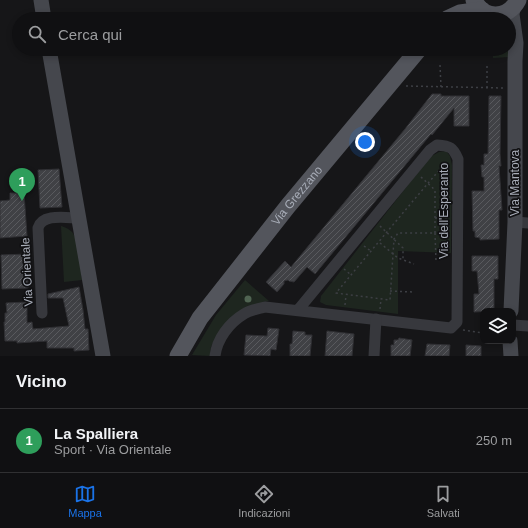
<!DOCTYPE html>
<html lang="it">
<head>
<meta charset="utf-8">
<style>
	:root { --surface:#101012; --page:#19191b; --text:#f1f3f6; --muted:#9c9d9f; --line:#303032; --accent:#1a73e8 }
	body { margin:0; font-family:Helvetica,sans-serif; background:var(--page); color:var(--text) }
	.controls { position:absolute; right:12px; bottom:12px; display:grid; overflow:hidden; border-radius:8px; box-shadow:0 2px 6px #0003 }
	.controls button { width:36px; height:36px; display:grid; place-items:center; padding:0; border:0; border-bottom:1px solid var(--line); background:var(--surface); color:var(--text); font:20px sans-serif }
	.you { position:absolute; left:365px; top:142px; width:14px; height:14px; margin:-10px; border:3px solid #fff; border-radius:50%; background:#1a73e8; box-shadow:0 0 0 6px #1a73e833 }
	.badge { display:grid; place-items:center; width:26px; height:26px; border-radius:50%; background:var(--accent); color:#fff; font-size:13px; font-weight:700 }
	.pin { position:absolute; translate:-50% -33px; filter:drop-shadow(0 1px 2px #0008) }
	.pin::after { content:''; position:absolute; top:21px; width:14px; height:12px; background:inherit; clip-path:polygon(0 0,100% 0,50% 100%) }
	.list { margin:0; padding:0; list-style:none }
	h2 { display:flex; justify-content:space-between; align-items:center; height:52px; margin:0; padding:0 16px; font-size:17px }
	h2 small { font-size:13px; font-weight:400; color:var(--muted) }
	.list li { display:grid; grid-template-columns:26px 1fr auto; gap:12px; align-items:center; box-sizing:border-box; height:64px; padding:0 16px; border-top:1px solid var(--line) }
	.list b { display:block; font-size:15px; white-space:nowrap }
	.list p { margin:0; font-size:13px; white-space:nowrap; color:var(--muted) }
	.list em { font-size:13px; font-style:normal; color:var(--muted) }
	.icon { flex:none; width:22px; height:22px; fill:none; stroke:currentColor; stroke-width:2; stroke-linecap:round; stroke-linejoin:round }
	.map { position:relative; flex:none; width:528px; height:356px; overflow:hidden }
	.search { position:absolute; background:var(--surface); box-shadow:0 2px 6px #0003; left:12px; right:12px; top:12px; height:44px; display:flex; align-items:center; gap:10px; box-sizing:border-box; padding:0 14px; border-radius:22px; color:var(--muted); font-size:15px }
	.sheet { height:116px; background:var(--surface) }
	nav { display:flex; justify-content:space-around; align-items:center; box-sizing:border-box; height:56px; border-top:1px solid var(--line); background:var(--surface); font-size:11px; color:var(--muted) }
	nav a { display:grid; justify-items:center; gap:2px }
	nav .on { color:var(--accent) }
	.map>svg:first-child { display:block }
	.park { fill:#1e261f }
	.building { fill:url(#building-hatch); stroke:#303034 }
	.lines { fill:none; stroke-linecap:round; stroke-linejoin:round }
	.path { stroke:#3d3f44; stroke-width:1.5; stroke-dasharray:2 3; stroke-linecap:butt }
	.street { stroke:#37383d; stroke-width:11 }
	.secondary { stroke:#45474d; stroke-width:15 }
	.primary { stroke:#53555c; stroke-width:17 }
	.tree { fill:#506452 }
	.labels { text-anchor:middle; stroke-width:3.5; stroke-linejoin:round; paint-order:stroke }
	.street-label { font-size:12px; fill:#a8adb8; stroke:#111113 }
</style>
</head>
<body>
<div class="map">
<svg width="528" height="356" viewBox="0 0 528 356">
	<defs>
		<pattern id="building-hatch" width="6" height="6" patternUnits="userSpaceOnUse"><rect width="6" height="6" fill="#404145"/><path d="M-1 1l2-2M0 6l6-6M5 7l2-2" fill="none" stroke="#595a5e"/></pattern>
	</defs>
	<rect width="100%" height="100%" fill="#161618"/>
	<!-- park -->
	<g class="park">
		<path d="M430,49H508L509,57L493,58V49L442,50V55H432L429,50Z"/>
		<path d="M446,151L450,156L452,165L451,253L398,251V314L326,305L320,302L321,296L430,157L439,152Z"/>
		<path d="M61,226C65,227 69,229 72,232C80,242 81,268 82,280L64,282Z"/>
		<path d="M245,280L269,301L263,302L217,335L211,347L210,356L192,355L216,315Z"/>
	</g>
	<!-- building -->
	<g class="building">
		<path d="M432,94H441V96H469V126H454V108L432,135L431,134L315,274L307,267L294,282L289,281L288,280L284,281V284L277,292L266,282L285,261L291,267L405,129Z"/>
		<path d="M489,96H501L500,154L501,166H499L502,210H499V239L480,240V238L475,237V231H473L472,191H484V177H482L481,165H484V154H488Z"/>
		<path d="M59,169L62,207L40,208L38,170Z"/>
		<path d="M10,193H24L27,236L0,238V201L10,200Z"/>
		<path d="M27,254L28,288L2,289L1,255Z"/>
		<path d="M472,256H498V279H494V311L474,312V294H479L477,271H472Z"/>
		<path d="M79,287L83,310L85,329H88L89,350L74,351V348H47V341L17,343V341H5L4,322H5V313H7L6,303L27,302V323L32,322L33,329L69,326L63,298H48V294Z"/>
		<path d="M268,328L279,329L276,350L271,349L270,356L244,355L246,335L267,336Z"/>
		<path d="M293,331L305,332V335H312L310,356H290V344H292Z"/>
		<path d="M327,331L354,334L352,356H325Z"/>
		<path d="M399,338L412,340L410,356H391V345H394V340H398Z"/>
		<path d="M427,344L450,345L449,356H425Z"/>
		<path d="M466,345L481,346V356H466Z"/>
	</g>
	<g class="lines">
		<!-- path -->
		<g class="path">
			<path d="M440,65L441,87"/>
			<path d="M406,86L504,88"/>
			<path d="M487,88V65"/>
			<path d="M421,177L435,190V233H398L394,239L390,300L336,293C371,251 406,209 441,168H447"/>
			<path d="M435,218H448"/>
			<path d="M380,226L403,248V260"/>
			<path d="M435,233L436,261"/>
			<path d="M380,243L398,258L414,264"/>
			<path d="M364,246L372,252"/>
			<path d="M344,269L351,275"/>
			<path d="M390,291L413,292"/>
			<path d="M345,305L346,295"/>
			<path d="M380,309L381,299"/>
			<path d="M463,330L483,333"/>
		</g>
		<!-- street -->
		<g class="street">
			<path d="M515,222L528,223"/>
			<path d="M42,313L38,228C42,213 67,218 79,218"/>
			<path d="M513,325L528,326"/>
			<path d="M215,356C217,339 229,323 244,314C250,310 258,309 265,307L451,328L457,322L458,159C453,147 450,146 437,145L430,150L298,310"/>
			<path d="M374,356L376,319"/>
		</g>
		<!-- secondary -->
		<g class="secondary">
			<path d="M41,0L44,19"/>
			<path d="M49,49L103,356"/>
			<path d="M511,311L515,222V61L516,43L512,14L513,9"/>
			<path d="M510,341L511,356"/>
		</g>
		<!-- primary -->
		<g class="primary">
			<path d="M474,0C484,21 508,19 518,0"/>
			<path d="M447,19L460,13L482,10"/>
			<path id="s1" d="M178,356L200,318L288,206L419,49"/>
		</g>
	</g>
	<!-- trees -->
	<circle class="tree" cx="248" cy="299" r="3.5"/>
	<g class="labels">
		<!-- street labels -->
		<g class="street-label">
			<text transform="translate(515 183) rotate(-90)" y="4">Via Mantova</text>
			<text dy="4" stroke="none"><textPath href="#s1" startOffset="200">Via Grezzano</textPath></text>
			<text transform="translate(444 211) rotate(-90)" y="4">Via dell'Esperanto</text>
			<text transform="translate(27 272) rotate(-93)" y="4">Via Orientale</text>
		</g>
	</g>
</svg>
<div class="controls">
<button><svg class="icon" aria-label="layers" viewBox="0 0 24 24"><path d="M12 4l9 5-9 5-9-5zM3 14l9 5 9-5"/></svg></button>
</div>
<div class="you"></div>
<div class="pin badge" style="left:22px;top:201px;background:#2e9e5b">1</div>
<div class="search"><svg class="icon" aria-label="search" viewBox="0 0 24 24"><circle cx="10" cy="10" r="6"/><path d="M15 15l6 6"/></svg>Cerca qui</div>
</div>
<section class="sheet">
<h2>Vicino<small></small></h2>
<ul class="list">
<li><span class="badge" style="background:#2e9e5b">1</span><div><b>La Spalliera</b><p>Sport · Via Orientale</p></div><em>250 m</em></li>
</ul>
</section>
<nav>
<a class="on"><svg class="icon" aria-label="map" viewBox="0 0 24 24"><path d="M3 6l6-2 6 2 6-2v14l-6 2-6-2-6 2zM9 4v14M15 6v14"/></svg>Mappa</a>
<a><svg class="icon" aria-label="directions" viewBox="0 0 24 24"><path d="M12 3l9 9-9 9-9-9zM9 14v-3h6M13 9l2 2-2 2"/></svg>Indicazioni</a>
<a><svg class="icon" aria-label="saved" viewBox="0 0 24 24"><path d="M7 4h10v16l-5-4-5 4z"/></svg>Salvati</a>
</nav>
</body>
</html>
